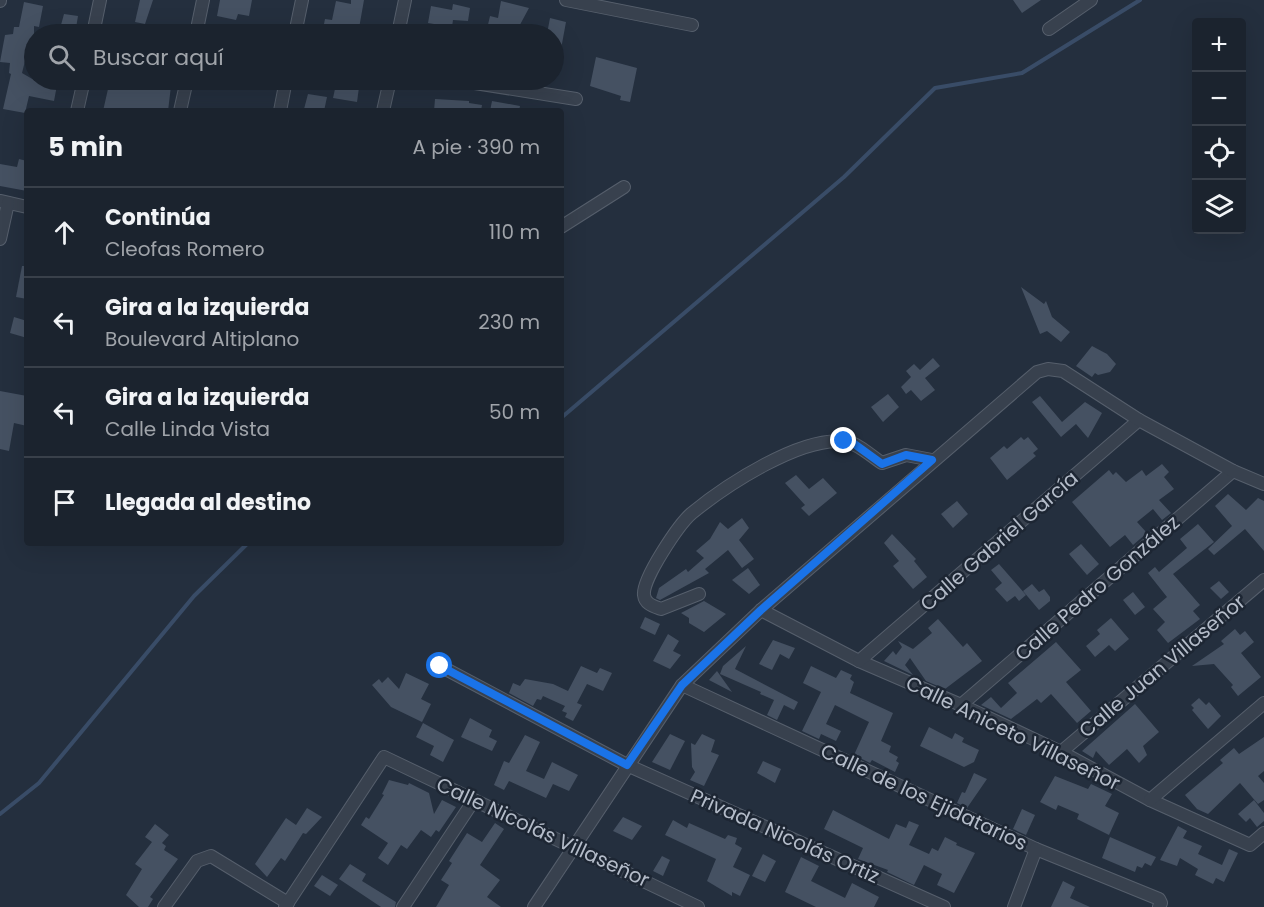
<!DOCTYPE html>
<html lang="es">
<head>
<meta charset="utf-8">
<style>
	:root { --surface:#1b232e; --page:#242b36; --text:#f1f3f6; --muted:#a0a4aa; --line:#39404a }
	body { margin:0; font-family:Poppins,sans-serif; background:var(--page); color:var(--text) }
	.controls { position:absolute; right:18px; top:18px; display:grid; overflow:hidden; border-radius:6px; box-shadow:0 6px 24px #0002 }
	.controls button { width:54px; height:54px; display:grid; place-items:center; padding:0; border:0; border-bottom:2px solid var(--line); background:var(--surface); color:var(--text); font:30px sans-serif }
	.stop { position:absolute; width:18px; height:18px; margin:-14px; border:4px solid #1a73e8; border-radius:50%; background:#fff }
	.stop.end { background:#1a73e8; border-color:#fff; box-shadow:0 2px 6px #0008 }
	.list { margin:0; padding:0; list-style:none }
	h2 { display:flex; justify-content:space-between; align-items:center; height:78px; margin:0; padding:0 24px; font-size:26px }
	h2 small { font-size:20px; font-weight:400; color:var(--muted) }
	.list li { display:grid; grid-template-columns:39px 1fr auto; gap:18px; align-items:center; box-sizing:border-box; height:90px; padding:0 24px; border-top:2px solid var(--line) }
	.list b { display:block; font-size:22px; white-space:nowrap }
	.list p { margin:0; font-size:20px; white-space:nowrap; color:var(--muted) }
	.list em { font-size:20px; font-style:normal; color:var(--muted) }
	.icon { flex:none; width:33px; height:33px; fill:none; stroke:currentColor; stroke-width:2; stroke-linecap:round; stroke-linejoin:round }
	.map { position:relative; flex:none; width:1264px; height:907px; overflow:hidden }
	.search { position:absolute; background:var(--surface); box-shadow:0 6px 24px #0002; left:24px; top:24px; width:540px; height:66px; display:flex; align-items:center; gap:15px; box-sizing:border-box; padding:0 21px; border-radius:33px; color:var(--muted); font-size:22px }
	.panel { position:absolute; background:var(--surface); box-shadow:0 6px 24px #0002; left:24px; top:108px; width:540px; height:438px; border-radius:6px }
	.map>svg:first-child { display:block }
	.lines { fill:none; stroke-linecap:round; stroke-linejoin:round }
	.stream { stroke:#394c67; stroke-width:4 }
	.building { fill:#455162 }
	.street-casing { stroke:#565f6c; stroke-width:14 }
	.street { stroke:#38414e; stroke-width:12 }
	.route { stroke:#1a73e8; stroke-width:8 }
	.labels { text-anchor:middle; stroke-width:5; stroke-linejoin:round; paint-order:stroke }
	.street-label { font-size:20px; fill:#b4bcc9; stroke:#1d2633 }
</style>
</head>
<body>
<div class="map">
<svg width="1264" height="907" viewBox="0 0 1264 907">
	<rect width="100%" height="100%" fill="#242f3e"/>
	<g class="lines">
		<!-- stream -->
		<g class="stream">
			<path d="M561,418L844,177L935,88L1022,73L1140,0"/>
			<path d="M0,814L39,783L194,596L248,543"/>
		</g>
	</g>
	<!-- building -->
	<g class="building">
		<path d="M140,0H153L145,24L135,22Z"/>
		<path d="M220,0H252L249,16L238,14L236,20L217,16Z"/>
		<path d="M351,0H364L358,34H322L325,19L332,20L336,1L351,4Z"/>
		<path d="M1013,0H1041L1022,13Z"/>
		<path d="M501,1L529,8L515,34L487,29L490,16L498,18Z"/>
		<path d="M24,2L43,6L39,27L34,26V50L28,49L22,73L34,80H58L54,101L29,96L25,113L3,109L11,74L9,73L10,63L0,62L5,35L13,34L14,27H19Z"/>
		<path d="M453,4L470,8L468,21L453,20L452,27L428,23L431,6L452,10Z"/>
		<path d="M64,14L78,16L76,28L61,25Z"/>
		<path d="M550,18L566,22L559,60H554V34H547Z"/>
		<path d="M596,57L637,68L630,102L620,100L621,96L590,86Z"/>
		<path d="M92,80H121L147,87L148,84L171,86L168,111H103L108,89L91,86Z"/>
		<path d="M337,80H360L357,102L333,98Z"/>
		<path d="M308,94L327,97L324,111L304,109Z"/>
		<path d="M435,99L469,101V103L482,105L481,111H434Z"/>
		<path d="M492,101L520,106L519,111H490Z"/>
		<path d="M19,159L27,161V191L0,186V164L17,167Z"/>
		<path d="M22,266H27V299L16,297Z"/>
		<path d="M1021,287L1044,304L1046,301L1052,317L1070,332L1061,342L1047,331L1040,334Z"/>
		<path d="M14,317L27,321V338L10,333Z"/>
		<path d="M1092,346L1107,354L1116,364L1110,372L1098,375L1095,373L1092,377L1076,366Z"/>
		<path d="M933,358L940,366L925,378L935,390L921,401L911,390L906,394L901,387L911,377L906,371L914,364L920,370Z"/>
		<path d="M0,391L27,396L24,415L27,416V426L14,423L9,451L0,449Z"/>
		<path d="M888,394L899,407L883,422L871,407Z"/>
		<path d="M1040,396L1062,422L1085,402L1102,413L1088,438L1076,424L1061,437L1032,402Z"/>
		<path d="M1021,437L1024,440L1028,437L1038,449L1033,453L1036,456L1007,480L990,458L1004,446L1007,449Z"/>
		<path d="M1162,464L1169,472L1164,477L1174,489L1159,500L1171,513L1162,520L1153,509L1137,522L1147,533L1133,545L1125,535L1110,547L1072,502L1109,470L1113,475L1116,472L1126,482L1142,470L1146,476Z"/>
		<path d="M796,475L809,489L823,478L837,493L809,516L801,508L805,505L785,483Z"/>
		<path d="M1228,494L1246,510L1258,498L1264,501V551L1245,529L1214,555L1208,549L1232,526L1215,506Z"/>
		<path d="M957,501L968,514L953,528L941,514Z"/>
		<path d="M742,518L749,528L739,540L754,559L742,568L728,550L705,569L709,573L660,600L656,598L659,588L686,569L688,572L704,558L696,551L710,539L720,522L728,529Z"/>
		<path d="M1198,524L1214,542L1173,574L1200,605L1193,611L1200,619L1168,643L1157,630L1165,622L1153,609L1167,597L1148,573L1155,567L1159,572L1187,548L1180,539Z"/>
		<path d="M892,534L916,559L914,561L927,577L913,589L893,566L899,561L884,543Z"/>
		<path d="M1081,544L1099,564L1087,575L1069,554Z"/>
		<path d="M999,564L1026,595L1019,601L1015,596L1007,602L995,589L1002,583L991,570Z"/>
		<path d="M748,568L760,585L749,594L732,580Z"/>
		<path d="M1219,581L1229,592L1221,599L1210,588Z"/>
		<path d="M1032,584L1039,592L1044,589L1050,597V601L1039,610L1023,591Z"/>
		<path d="M1133,592L1145,607L1135,615L1123,600Z"/>
		<path d="M704,601L726,614L704,632L689,623V618L681,613Z"/>
		<path d="M645,617L660,624L655,635L640,628Z"/>
		<path d="M1111,618L1129,639L1115,651L1109,645L1095,657L1086,646L1100,634L1097,630Z"/>
		<path d="M938,619L963,647L967,643L982,661L945,689L926,681L910,658L905,665L913,675L884,661L893,651L896,655L902,647L898,641L913,649L932,633L928,628Z"/>
		<path d="M1235,629L1240,635L1245,631L1254,642L1241,653L1261,677L1238,696L1231,687L1233,685L1214,664L1192,666L1224,644L1221,641Z"/>
		<path d="M668,634L679,641L673,651L681,655L670,669L653,661Z"/>
		<path d="M773,640L795,648L789,659L780,654L772,670L759,664Z"/>
		<path d="M1056,642L1081,670L1066,682L1091,711L1077,723L1051,694L1041,703L1037,699L1011,719L981,705L991,697L1001,708L1017,693L1008,683Z"/>
		<path d="M746,646L735,669L798,702L794,710L784,705L777,720L767,715L774,700L760,694L761,692L720,674L723,666Z"/>
		<path d="M581,666L597,673L600,668L612,673L603,691L587,684L577,703L582,705L573,721L565,717L567,713L562,711L565,706L543,696L541,700L537,699L533,706L509,693L513,683L520,686L525,679L553,684L568,691Z"/>
		<path d="M811,666L836,678L841,670L852,675L850,679L854,682L850,693L893,713L881,741L891,746L889,752L898,757L896,761L899,763L895,772L872,760L870,763L854,755L869,722L835,705L826,724L841,731L836,741L821,734L819,739L802,731L821,692L803,683Z"/>
		<path d="M717,671L732,692L709,680Z"/>
		<path d="M406,673L429,684L421,699L431,704L422,722L391,707L372,685L379,679L382,683L388,677L399,689Z"/>
		<path d="M1199,698L1206,705L1209,702L1221,716L1208,729L1192,710L1194,708L1191,705Z"/>
		<path d="M1135,704L1159,732L1143,746L1147,755L1139,763L1127,749L1109,765L1096,751L1093,758L1082,751Z"/>
		<path d="M470,718L492,730L489,737L497,741L492,751L461,737Z"/>
		<path d="M423,723L454,740L443,762L430,755L434,746L416,737Z"/>
		<path d="M929,727L952,739L955,733L964,738L962,742L979,750L974,762L964,767L920,746Z"/>
		<path d="M670,734L685,741L670,770L652,762Z"/>
		<path d="M702,734L715,740L711,752L719,755L704,786L690,780L695,772L692,767L691,743L695,745Z"/>
		<path d="M525,735L540,742L526,771L544,779L552,762L578,775L569,791L553,784L546,798L509,781L504,790L494,785L504,761L509,763Z"/>
		<path d="M1264,737V771L1258,776L1264,783V800L1258,804L1240,783L1208,814L1197,809L1185,795L1223,763L1220,760L1234,748L1239,754Z"/>
		<path d="M763,761L781,769L775,783L757,773Z"/>
		<path d="M974,773L987,779L967,808L957,803L962,792L965,793Z"/>
		<path d="M1055,776L1088,789L1091,784L1112,794L1105,806L1119,813L1109,835L1077,819L1079,814L1058,805L1056,810L1040,802Z"/>
		<path d="M389,780L408,785L409,783L429,793L434,814L442,800L456,807L439,832L436,830L431,837L421,830L407,849L401,845L388,865L378,858L388,843L361,825L366,817L369,819L384,795L382,794Z"/>
		<path d="M1254,800L1264,813V821L1257,827L1250,818L1246,822L1238,814Z"/>
		<path d="M307,808L322,817L306,834L303,833L285,861L281,858L267,877L255,864L286,818L296,825Z"/>
		<path d="M1022,809L1035,815L1026,835L1013,829Z"/>
		<path d="M833,810L889,839L896,824L906,828L909,821L919,825L909,845L929,854L932,848L938,851L945,837L957,843L956,845L975,853L954,893L937,885L942,874L924,865L914,885L887,872L888,870L858,859L863,848L824,829Z"/>
		<path d="M623,817L642,826L632,840L613,831Z"/>
		<path d="M673,820L687,828L689,823L725,839L728,835L737,838L735,844L742,848L733,867L750,875L740,896L732,892V896L707,881L716,859L665,835Z"/>
		<path d="M495,823L504,829L480,865L500,880L487,897L501,907H436L449,885L441,880L452,863L449,861L467,833L482,842Z"/>
		<path d="M155,824L169,835L162,843L166,846L164,850L178,859L150,897L153,899L148,907H139L126,895L142,869L135,864L152,842L145,837Z"/>
		<path d="M1178,826L1187,831L1183,838L1202,846L1198,854L1222,865L1229,849L1238,853L1224,882L1216,878L1213,884L1195,875L1198,869L1180,858L1177,866L1160,860Z"/>
		<path d="M1110,837L1156,857L1151,866L1145,863L1142,868L1137,866L1135,872L1102,858Z"/>
		<path d="M763,854L776,861L765,882L752,876Z"/>
		<path d="M662,856L670,860L663,876L653,871Z"/>
		<path d="M801,857L819,866L811,881L845,898L852,883L879,897L874,907H816L785,892Z"/>
		<path d="M350,864L366,874L362,881L396,902L395,907H381L339,879Z"/>
		<path d="M322,875L338,885L330,896L314,886Z"/>
		<path d="M1063,881L1075,887L1070,898L1090,907H1051Z"/>
	</g>
	<g class="lines">
		<!-- street casing -->
		<g class="street-casing">
			<g id="street">
				<path d="M566,0L692,25"/>
				<path d="M0,1V0"/>
				<path d="M1049,29L1091,0"/>
				<path d="M93,34L100,0"/>
				<path d="M196,34L203,0"/>
				<path d="M295,34L302,0"/>
				<path d="M398,34L405,0"/>
				<path d="M456,80L576,99"/>
				<path d="M77,111L84,80"/>
				<path d="M180,111L187,80"/>
				<path d="M280,111L286,80"/>
				<path d="M383,111L390,80"/>
				<path d="M1,201L27,207"/>
				<path d="M561,227L624,187"/>
				<path d="M0,239L8,203"/>
				<path d="M699,594L661,609C653,606 645,604 644,595C642,579 679,524 692,513C725,486 803,434 847,442C859,444 871,456 882,463L906,455L932,460"/>
				<path d="M761,610L859,661L961,705L1061,752L1150,800L1250,845L1264,833"/>
				<path d="M859,661L1139,420"/>
				<path d="M440,666L627,765L944,907"/>
				<path d="M682,685L1036,849L1159,899L1161,903L1159,907"/>
				<path d="M961,705L1233,471"/>
				<path d="M1061,752L1264,580"/>
				<path d="M1150,800L1264,703"/>
				<path d="M164,907L197,861L211,856L288,903"/>
				<path d="M285,907L384,757L698,907"/>
				<path d="M403,907L474,800"/>
				<path d="M534,907L682,685L761,610L1037,372L1048,369L1063,371L1139,420L1233,471L1264,484"/>
				<path d="M1014,907L1036,849"/>
			</g>
		</g>
		<!-- street -->
		<use href="#street" class="street"/>
	</g>
	<g class="lines">
		<!-- route -->
		<path class="route" d="M440,666L627,765L682,685L761,610L932,460L906,455L882,464L853,443L844,441"/>
	</g>
	<g class="labels">
		<!-- street labels -->
		<g class="street-label">
			<text transform="translate(999 541) rotate(-41)" y="7">Calle Gabriel García</text>
			<text transform="translate(1097 588) rotate(-41)" y="7">Calle Pedro González</text>
			<text transform="translate(1162 666) rotate(-40)" y="7">Calle Juan Villaseñor</text>
			<text transform="translate(1013 733) rotate(26)" y="7">Calle Aniceto Villaseñor</text>
			<text transform="translate(924 797) rotate(25)" y="7">Calle de los Ejidatarios</text>
			<text transform="translate(543 832) rotate(25)" y="7">Calle Nicolás Villaseñor</text>
			<text transform="translate(785 836) rotate(24)" y="7">Privada Nicolás Ortiz</text>
		</g>
	</g>
</svg>
<div class="controls">
<button>+</button>
<button>−</button>
<button><svg class="icon" aria-label="locate" viewBox="0 0 24 24"><circle cx="12" cy="12" r="6"/><path d="M12 2v4M12 18v4M2 12h4M18 12h4"/></svg></button>
<button><svg class="icon" aria-label="layers" viewBox="0 0 24 24"><path d="M12 4l9 5-9 5-9-5zM3 14l9 5 9-5"/></svg></button>
</div>
<div class="stop" style="left:440px;top:666px"></div>
<div class="stop end" style="left:844px;top:441px"></div>
<div class="search"><svg class="icon" aria-label="search" viewBox="0 0 24 24"><circle cx="10" cy="10" r="6"/><path d="M15 15l6 6"/></svg>Buscar aquí</div>
<section class="panel">
<h2>5 min<small>A pie · 390 m</small></h2>
<ul class="list">
<li><svg class="icon" aria-label="ahead" viewBox="0 0 24 24"><path d="M12 20V5M6 11l6-6 6 6"/></svg><div><b>Continúa</b><p>Cleofas Romero</p></div><em>110 m</em></li>
<li><svg class="icon" aria-label="left" viewBox="0 0 24 24"><path d="M17 20v-9H6M10 6l-5 5 5 5"/></svg><div><b>Gira a la izquierda</b><p>Boulevard Altiplano</p></div><em>230 m</em></li>
<li><svg class="icon" aria-label="left" viewBox="0 0 24 24"><path d="M17 20v-9H6M10 6l-5 5 5 5"/></svg><div><b>Gira a la izquierda</b><p>Calle Linda Vista</p></div><em>50 m</em></li>
<li><svg class="icon" aria-label="arrive" viewBox="0 0 24 24"><path d="M6 21V4h12l-3 4 3 4H6"/></svg><div><b>Llegada al destino</b></div></li>
</ul>
</section>
</div>
</body>
</html>
